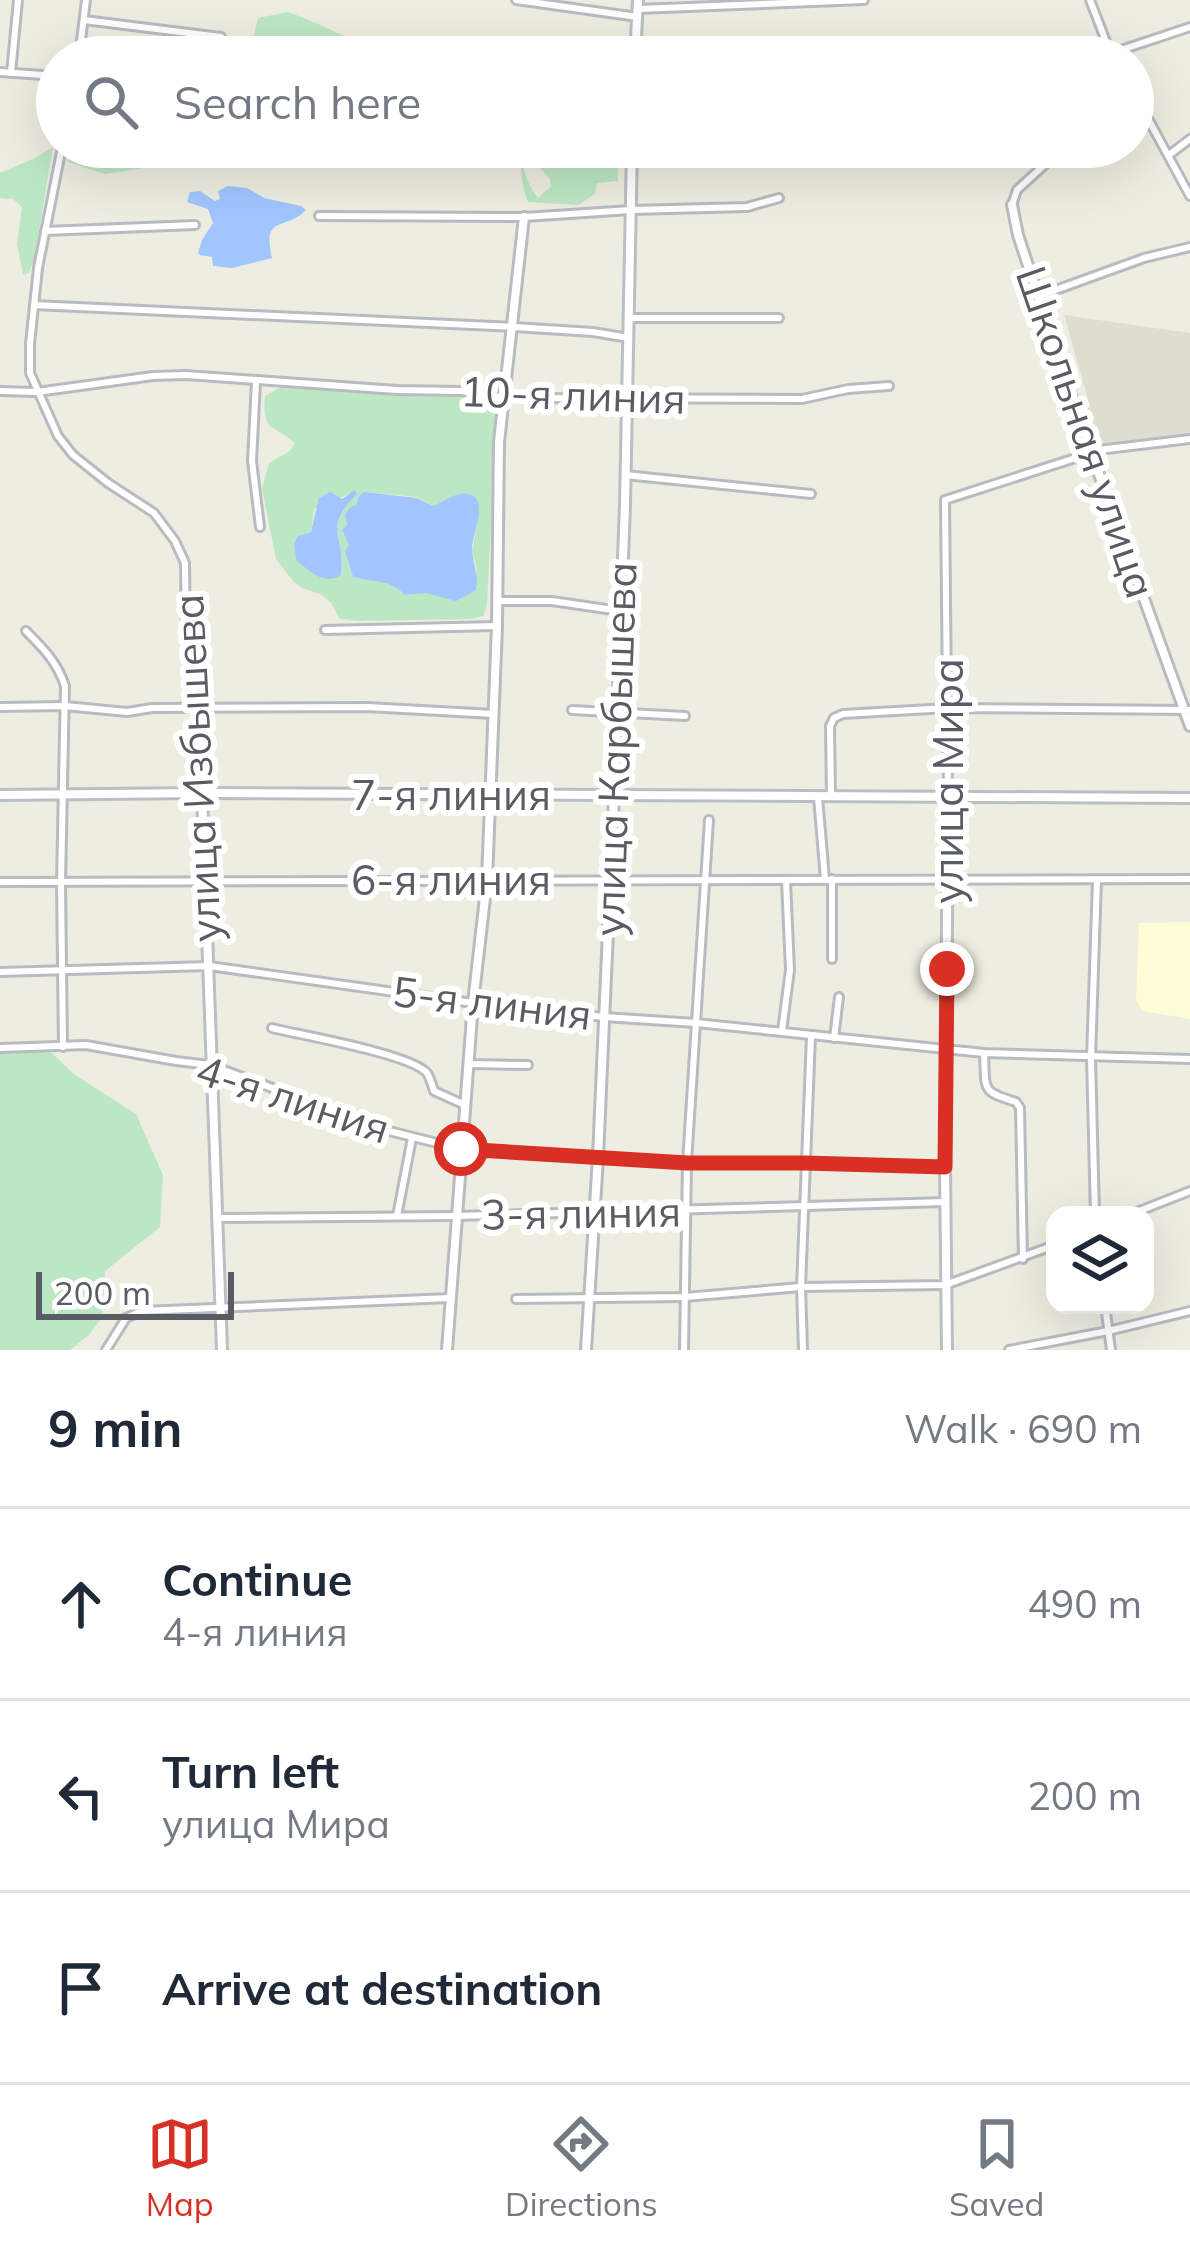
<!DOCTYPE html>
<html lang="en">
<head>
<meta charset="utf-8">
<style>
	:root { --surface:#fff; --page:#f6f6f7; --text:#1f2937; --muted:#747a83; --line:#e0e1e3; --accent:#d93025 }
	body { margin:0; font-family:Mulish,sans-serif; background:var(--page); color:var(--text) }
	.controls { position:absolute; right:36px; bottom:36px; display:grid; overflow:hidden; border-radius:24px; box-shadow:0 12px 48px #0002 }
	.controls button { width:108px; height:108px; display:grid; place-items:center; padding:0; border:0; border-bottom:3px solid var(--line); background:var(--surface); color:var(--text); font:60px sans-serif }
	.scale { position:absolute; left:36px; bottom:30px; width:198px; box-sizing:border-box; padding-left:12px; border:6px solid #5a5c63; border-top:0; font-size:33px; line-height:42px; white-space:nowrap; color:#5a5c63; -webkit-text-stroke:9px #fff; paint-order:stroke }
	.stop { position:absolute; width:36px; height:36px; margin:-27px; border:9px solid #d93025; border-radius:50%; background:#fff }
	.stop.end { background:#d93025; border-color:#fff; box-shadow:0 3px 12px #0008 }
	.list { margin:0; padding:0; list-style:none }
	h2 { display:flex; justify-content:space-between; align-items:center; height:156px; margin:0; padding:0 48px; font-size:51px }
	h2 small { font-size:39px; font-weight:400; color:var(--muted) }
	.list li { display:grid; grid-template-columns:78px 1fr auto; gap:36px; align-items:center; box-sizing:border-box; height:192px; padding:0 48px; border-top:3px solid var(--line) }
	.list b { display:block; font-size:45px; white-space:nowrap }
	.list p { margin:0; font-size:39px; white-space:nowrap; color:var(--muted) }
	.list em { font-size:39px; font-style:normal; color:var(--muted) }
	.icon { flex:none; width:66px; height:66px; fill:none; stroke:currentColor; stroke-width:2; stroke-linecap:round; stroke-linejoin:round }
	.map { position:relative; flex:none; width:1190px; height:1350px; overflow:hidden }
	.search { position:absolute; background:var(--surface); box-shadow:0 12px 48px #0002; left:36px; right:36px; top:36px; height:132px; display:flex; align-items:center; gap:30px; box-sizing:border-box; padding:0 42px; border-radius:66px; color:var(--muted); font-size:45px }
	.sheet { height:732px; background:var(--surface) }
	nav { display:flex; justify-content:space-around; align-items:center; box-sizing:border-box; height:168px; border-top:3px solid var(--line); background:var(--surface); font-size:33px; color:var(--muted) }
	nav a { display:grid; justify-items:center; gap:6px }
	nav .on { color:var(--accent) }
	.map>svg:first-child { display:block }
	.commercial { fill:#fffdd5 }
	.education { fill:#deddd0 }
	.green { fill:#bce7c4; fill-rule:evenodd }
	.water { fill:#a0c5ff }
	.lines { fill:none; stroke-linecap:round; stroke-linejoin:round }
	.minor-casing { stroke:#b9bbc1; stroke-width:12 }
	.tertiary-casing { stroke:#b9bbc1; stroke-width:14 }
	.secondary-casing { stroke:#bcbec6; stroke-width:14 }
	.minor { stroke:#fff; stroke-width:6 }
	.tertiary { stroke:#fff; stroke-width:8 }
	.secondary { stroke:#fff; stroke-width:8 }
	.route { stroke:#d93025; stroke-width:15 }
	.labels { text-anchor:middle; stroke-width:12; stroke-linejoin:round; paint-order:stroke }
	.street-label { font-size:42px; fill:#5a5c63; stroke:#fff }
</style>
</head>
<body>
<div class="map">
<svg width="1190" height="1350" viewBox="0 0 1190 1350">
	<rect width="100%" height="100%" fill="#eeede1"/>
	<!-- commercial -->
	<path class="commercial" d="M1190,922V1019L1143,1011L1136,1001L1139,923Z"/>
	<!-- education -->
	<path class="education" d="M1064,315L1190,333V434L1096,444L1085,411L1090,406Z"/>
	<!-- green -->
	<g class="green">
		<path d="M288,12C326,25 359,46 397,57H249L258,18Z"/>
		<path d="M53,147L34,260L29,273L23,275L17,244L22,207L13,199L0,198V173L33,159Z"/>
		<path d="M70,147H98L126,156L123,147H204L175,163L105,174L68,162Z"/>
		<path d="M513,147H518C522,165 527,185 538,198L551,186L550,179L539,167L542,164L526,152L527,147H618V181L597,183L595,194L578,205L528,202C520,184 524,163 513,147Z"/>
		<path d="M279,388L462,392L497,401L487,606L483,616L472,619L360,621L340,619L331,603L322,595L302,588L293,581L276,559L262,489L269,463L290,451L295,443C273,423 262,434 265,396ZM356,491L357,494C323,528 346,536 341,575L296,560L294,543L298,536L311,533L314,509ZM365,492L417,497L433,506L459,494L477,526L472,551L477,571C453,581 431,594 405,595C390,579 373,582 353,577L345,553L350,545L342,531Z"/>
		<path d="M38,1050L52,1053L75,1075L136,1114L163,1175L160,1227L105,1271L102,1317L89,1335L70,1350H0V1054Z"/>
	</g>
	<!-- water -->
	<g class="water">
		<path d="M228,186L247,188L264,198L301,206L306,210C285,232 262,213 272,258L232,268L213,266L212,257L200,255L198,253L202,240L213,223L208,209L187,202L190,192L200,191L215,201L220,199L218,191Z"/>
		<path d="M355,490L357,494C322,529 346,535 341,575C323,586 310,571 296,560L294,543L298,536L311,532L319,498L330,492L342,499Z"/>
		<path d="M364,492L417,498L433,506C441,503 452,495 460,494C495,490 471,535 472,550C473,565 479,575 476,590L456,601L426,593L405,595C390,579 372,582 353,577L345,552L349,545L342,530L347,524L345,515L350,507L357,505L358,498Z"/>
	</g>
	<g class="lines">
		<!-- minor casing -->
		<g class="minor-casing">
			<g id="minor">
				<path d="M516,0L638,17"/>
				<path d="M1090,0L1112,57"/>
				<path d="M638,9L864,0"/>
				<path d="M84,20L221,37"/>
				<path d="M79,57L86,0"/>
				<path d="M1100,57L1190,27"/>
				<path d="M0,72L57,76"/>
				<path d="M11,73L18,0"/>
				<path d="M1133,91L1190,196"/>
				<path d="M62,147L38,268L30,344V373L58,436L73,455L108,483L154,513L175,541L185,563L186,640L197,682L202,793"/>
				<path d="M1169,155L1190,139"/>
				<path d="M1012,205L1017,190L1064,147"/>
				<path d="M319,216L524,217L631,210L747,207L779,198"/>
				<path d="M45,231L195,225"/>
				<path d="M1039,296L1144,258L1190,247"/>
				<path d="M34,305L514,327L593,332L629,338"/>
				<path d="M629,318H779"/>
				<path d="M256,382L252,461L260,527"/>
				<path d="M0,391L37,392L153,376L186,375L397,390L461,391L505,398L802,399L848,389L889,386"/>
				<path d="M1090,451L1190,439"/>
				<path d="M625,475L811,494"/>
				<path d="M498,601H552L620,611"/>
				<path d="M325,630L497,626"/>
				<path d="M26,631C44,649 57,662 65,686L61,883L63,1047"/>
				<path d="M0,707L65,706L127,712L152,708L367,707L494,714"/>
				<path d="M572,710L685,716"/>
				<path d="M948,796L945,500L1091,453"/>
				<path d="M818,797L825,879"/>
				<path d="M831,797L830,726L834,718L843,714L948,708L1190,710"/>
				<path d="M832,879V959"/>
				<path d="M0,882L1190,879"/>
				<path d="M0,972L209,966L473,1003L604,1017L696,1023L984,1053L1190,1059"/>
				<path d="M272,1028C300,1035 411,1054 427,1073C429,1076 433,1087 434,1091L465,1105"/>
				<path d="M782,1031L790,970L786,881"/>
				<path d="M834,1038L839,997"/>
				<path d="M0,1048L86,1045L176,1061L210,1065L389,1131L461,1149L687,1163H805L945,1167"/>
				<path d="M984,1053C986,1090 980,1091 1016,1102L1020,1108L1023,1259"/>
				<path d="M468,1064L528,1065"/>
				<path d="M1095,1215L1091,1058L1097,880"/>
				<path d="M1129,1215L1190,1191"/>
				<path d="M397,1216L412,1138"/>
				<path d="M217,1218L456,1216L946,1202"/>
				<path d="M516,1299L685,1297L801,1287L945,1285L1055,1245"/>
				<path d="M1105,1305L1111,1350"/>
				<path d="M106,1350L126,1318L142,1311L450,1298"/>
				<path d="M684,1350L687,1163L709,820"/>
				<path d="M803,1350L801,1287L811,1036"/>
				<path d="M1009,1350L1108,1331L1190,1311"/>
			</g>
		</g>
		<!-- tertiary casing -->
		<g class="tertiary-casing">
			<g id="tertiary">
				<path d="M1012,205L1018,235L1074,405L1190,726"/>
				<path d="M447,1350L473,1003L487,880L497,626L499,442L524,217"/>
				<path d="M586,1350L598,1157L614,796"/>
			</g>
		</g>
		<!-- secondary casing -->
		<g class="secondary-casing">
			<g id="secondary">
				<path d="M635,57L638,0"/>
				<path d="M202,793L222,1350"/>
				<path d="M0,795L202,793L1190,798"/>
				<path d="M614,796L625,505L632,147"/>
				<path d="M947,1350L945,1167L948,796"/>
			</g>
		</g>
		<!-- minor -->
		<use href="#minor" class="minor"/>
		<!-- tertiary -->
		<use href="#tertiary" class="tertiary"/>
		<!-- secondary -->
		<use href="#secondary" class="secondary"/>
	</g>
	<g class="lines">
		<!-- route -->
		<path class="route" d="M461,1149L687,1163H805L945,1167L947,969"/>
	</g>
	<g class="labels">
		<!-- street labels -->
		<g class="street-label">
			<text transform="translate(573 395) rotate(2)" y="15">10-я линия</text>
			<text transform="translate(1086 432) rotate(71)" y="15">Школьная улица</text>
			<text transform="translate(615 749) rotate(-88)" y="15">улица Карбышева</text>
			<text transform="translate(197 768) rotate(-93)" y="15">улица Избышева</text>
			<text transform="translate(948 781) rotate(-90)" y="15">улица Мира</text>
			<text x="451" y="810">7-я линия</text>
			<text x="451" y="895">6-я линия</text>
			<text transform="translate(492 1003) rotate(7)" y="15">5-я линия</text>
			<text transform="translate(293 1099) rotate(18)" y="15">4-я линия</text>
			<text transform="translate(581 1213) rotate(-1)" y="15">3-я линия</text>
		</g>
	</g>
</svg>
<div class="controls">
<button><svg class="icon" aria-label="layers" viewBox="0 0 24 24"><path d="M12 4l9 5-9 5-9-5zM3 14l9 5 9-5"/></svg></button>
</div>
<div class="scale">200 m</div>
<div class="stop" style="left:461px;top:1149px"></div>
<div class="stop end" style="left:947px;top:969px"></div>
<div class="search"><svg class="icon" aria-label="search" viewBox="0 0 24 24"><circle cx="10" cy="10" r="6"/><path d="M15 15l6 6"/></svg>Search here</div>
</div>
<section class="sheet">
<h2>9 min<small>Walk · 690 m</small></h2>
<ul class="list">
<li><svg class="icon" aria-label="ahead" viewBox="0 0 24 24"><path d="M12 20V5M6 11l6-6 6 6"/></svg><div><b>Continue</b><p>4-я линия</p></div><em>490 m</em></li>
<li><svg class="icon" aria-label="left" viewBox="0 0 24 24"><path d="M17 20v-9H6M10 6l-5 5 5 5"/></svg><div><b>Turn left</b><p>улица Мира</p></div><em>200 m</em></li>
<li><svg class="icon" aria-label="arrive" viewBox="0 0 24 24"><path d="M6 21V4h12l-3 4 3 4H6"/></svg><div><b>Arrive at destination</b></div></li>
</ul>
</section>
<nav>
<a class="on"><svg class="icon" aria-label="map" viewBox="0 0 24 24"><path d="M3 6l6-2 6 2 6-2v14l-6 2-6-2-6 2zM9 4v14M15 6v14"/></svg>Map</a>
<a><svg class="icon" aria-label="directions" viewBox="0 0 24 24"><path d="M12 3l9 9-9 9-9-9zM9 14v-3h6M13 9l2 2-2 2"/></svg>Directions</a>
<a><svg class="icon" aria-label="saved" viewBox="0 0 24 24"><path d="M7 4h10v16l-5-4-5 4z"/></svg>Saved</a>
</nav>
</body>
</html>
